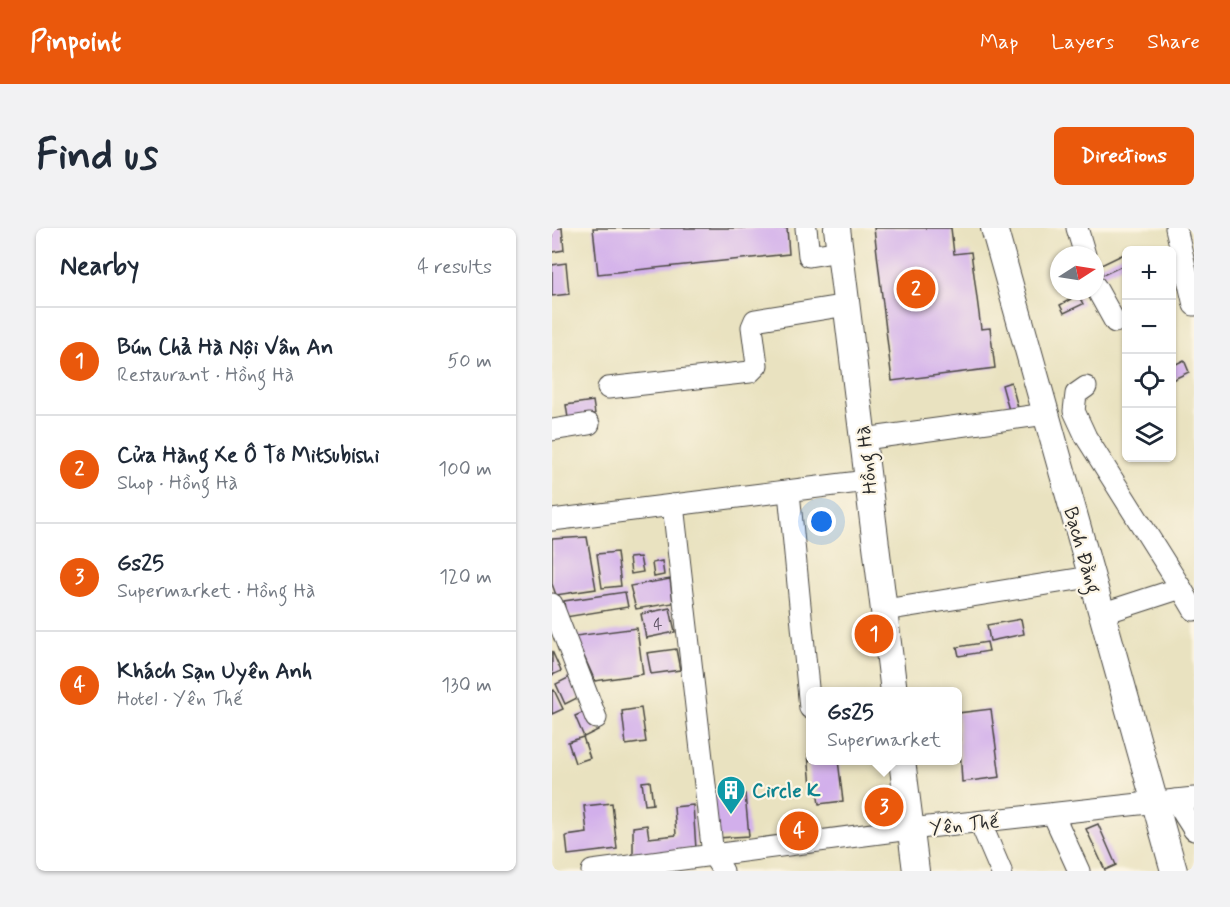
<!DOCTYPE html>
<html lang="en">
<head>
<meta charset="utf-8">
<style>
	:root { --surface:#fff; --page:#f2f2f3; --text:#1f2937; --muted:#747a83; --line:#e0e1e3; --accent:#ea580c }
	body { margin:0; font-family:Mynerve,sans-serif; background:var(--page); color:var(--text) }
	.controls { position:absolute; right:18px; top:18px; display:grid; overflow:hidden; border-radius:9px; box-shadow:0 2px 4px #0004 }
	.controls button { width:54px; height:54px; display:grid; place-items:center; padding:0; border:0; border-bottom:2px solid var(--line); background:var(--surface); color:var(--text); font:30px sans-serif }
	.compass { position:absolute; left:498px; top:18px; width:54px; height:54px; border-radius:50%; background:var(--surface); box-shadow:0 2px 4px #0004; rotate:78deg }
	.you { position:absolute; left:270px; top:294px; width:21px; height:21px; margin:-15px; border:4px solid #fff; border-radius:50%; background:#1a73e8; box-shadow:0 0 0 9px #1a73e833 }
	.badge { display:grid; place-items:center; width:39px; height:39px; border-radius:50%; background:var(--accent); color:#fff; font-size:20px; font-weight:700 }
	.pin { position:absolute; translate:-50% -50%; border:3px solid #fff; box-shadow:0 2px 6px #0006 }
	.popup { position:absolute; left:254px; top:459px; width:156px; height:78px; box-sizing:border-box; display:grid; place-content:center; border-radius:9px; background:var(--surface); filter:drop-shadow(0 2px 4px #0005); font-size:20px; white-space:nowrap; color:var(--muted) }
	.popup b { font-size:22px; color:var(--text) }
	.popup::after { content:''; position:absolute; left:50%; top:100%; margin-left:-12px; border:12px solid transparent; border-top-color:var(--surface) }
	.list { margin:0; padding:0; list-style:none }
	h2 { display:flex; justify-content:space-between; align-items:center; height:78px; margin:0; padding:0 24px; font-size:26px }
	h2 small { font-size:20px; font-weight:400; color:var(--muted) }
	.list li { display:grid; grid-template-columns:39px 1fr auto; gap:18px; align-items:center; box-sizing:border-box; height:108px; padding:0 24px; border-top:2px solid var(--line) }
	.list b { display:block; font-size:22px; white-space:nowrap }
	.list p { margin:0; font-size:20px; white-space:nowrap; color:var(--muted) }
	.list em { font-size:20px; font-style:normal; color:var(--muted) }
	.icon { flex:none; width:33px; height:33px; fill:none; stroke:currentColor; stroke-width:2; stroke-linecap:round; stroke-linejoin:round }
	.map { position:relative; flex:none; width:642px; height:643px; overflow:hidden; border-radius:9px }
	header { display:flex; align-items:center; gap:36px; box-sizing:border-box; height:84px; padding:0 30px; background:var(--accent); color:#fff }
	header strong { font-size:28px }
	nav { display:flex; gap:33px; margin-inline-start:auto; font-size:21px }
	.intro { display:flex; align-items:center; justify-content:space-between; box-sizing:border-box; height:144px; padding:0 36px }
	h1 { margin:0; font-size:42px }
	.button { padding:15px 27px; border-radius:9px; background:var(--accent); color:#fff; font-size:21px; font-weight:700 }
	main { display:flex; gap:36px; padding:0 36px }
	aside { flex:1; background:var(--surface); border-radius:9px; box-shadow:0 2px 4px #0004 }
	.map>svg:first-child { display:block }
	.building { fill:#d2afeb }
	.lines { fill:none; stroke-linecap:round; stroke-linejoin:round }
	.minor-casing { stroke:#484641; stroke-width:23 }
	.major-casing { stroke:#484641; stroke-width:28 }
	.minor { stroke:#fff; stroke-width:21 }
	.major { stroke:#fff; stroke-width:26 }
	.labels { text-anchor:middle; stroke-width:4.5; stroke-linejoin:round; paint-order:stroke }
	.number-label { font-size:16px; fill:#554c5b }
	.street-label { font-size:20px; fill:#2b2b2b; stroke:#fcf5e5 }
	.culture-label { font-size:20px; font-weight:bold; fill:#0d838f; stroke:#fcf5e5; text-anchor:start }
</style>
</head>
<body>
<header>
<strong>Pinpoint</strong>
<nav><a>Map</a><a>Layers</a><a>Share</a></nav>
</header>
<div class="intro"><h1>Find us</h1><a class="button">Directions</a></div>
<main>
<aside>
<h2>Nearby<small>4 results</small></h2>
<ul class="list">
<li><span class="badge">1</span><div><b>Bún Chả Hà Nội Vân An</b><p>Restaurant · Hồng Hà</p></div><em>50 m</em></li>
<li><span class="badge">2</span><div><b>Cửa Hàng Xe Ô Tô Mitsubishi</b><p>Shop · Hồng Hà</p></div><em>100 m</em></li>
<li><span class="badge">3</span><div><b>Gs25</b><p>Supermarket · Hồng Hà</p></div><em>120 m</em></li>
<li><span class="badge">4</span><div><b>Khách Sạn Uyên Anh</b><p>Hotel · Yên Thế</p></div><em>130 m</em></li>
</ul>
</aside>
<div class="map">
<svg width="642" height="643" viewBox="0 0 642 643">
	<rect width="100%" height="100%" fill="#fcf5e5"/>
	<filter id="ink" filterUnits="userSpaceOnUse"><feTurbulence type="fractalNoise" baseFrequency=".0167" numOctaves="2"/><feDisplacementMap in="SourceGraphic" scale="12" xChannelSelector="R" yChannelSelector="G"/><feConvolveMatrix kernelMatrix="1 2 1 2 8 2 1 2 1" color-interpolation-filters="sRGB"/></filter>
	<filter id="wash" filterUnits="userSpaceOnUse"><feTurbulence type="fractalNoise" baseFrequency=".008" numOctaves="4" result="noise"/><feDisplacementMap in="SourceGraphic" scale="24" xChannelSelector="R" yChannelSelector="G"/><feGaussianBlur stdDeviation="1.35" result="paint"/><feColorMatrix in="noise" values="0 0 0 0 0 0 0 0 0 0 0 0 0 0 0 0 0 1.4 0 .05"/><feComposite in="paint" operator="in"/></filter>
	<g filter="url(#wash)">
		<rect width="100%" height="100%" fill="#e9e2c0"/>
		<g id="blocks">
			<!-- building -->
			<g class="building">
				<path d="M0,0H10L12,22L0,24Z"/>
				<path d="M41,0H235L237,26L46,46Z"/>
				<path d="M322,0H399L402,26L419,24L429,101L438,100L443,140L340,153Z"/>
				<path d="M574,25V36L551,47L547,38Z"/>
				<path d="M14,35L17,66L0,68V37Z"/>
				<path d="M526,67L531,76L512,85L508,77Z"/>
				<path d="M632,132L637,144L620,152V138Z"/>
				<path d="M459,154L467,183L458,186L450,157Z"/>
				<path d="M41,173L43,186L16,190L14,177Z"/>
				<path d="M35,309L44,361L4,367L0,356V311Z"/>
				<path d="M65,324L69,358L50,360L45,326Z"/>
				<path d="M88,329L91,344L79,346L77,330Z"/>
				<path d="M110,333L112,347L102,349L100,335Z"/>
				<path d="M118,351L121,375L84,381L78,358Z"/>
				<path d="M73,364L76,379L14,389L12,373Z"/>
				<path d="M118,380L123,404L94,410L89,386Z"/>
				<path d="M469,391L472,406L438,413L435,397Z"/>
				<path d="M85,400L91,446L43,453L23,408Z"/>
				<path d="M435,414L437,423L407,428L405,419Z"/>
				<path d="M124,421L128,442L99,446L95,425Z"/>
				<path d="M0,423L9,443L0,447Z"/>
				<path d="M18,449L27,469L13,476L4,456Z"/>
				<path d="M2,462L11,481L0,486V463Z"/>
				<path d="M89,480L94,514L74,517L70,483Z"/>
				<path d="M439,481L448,549L410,554L406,485Z"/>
				<path d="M37,482L46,502L32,509L23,488Z"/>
				<path d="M31,509L38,530L23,535L16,514Z"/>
				<path d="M256,526H258V532H286L291,573L267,576L264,557L259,558Z"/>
				<path d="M98,553L101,576L93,577L90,554Z"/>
				<path d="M160,565L193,566L197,608L165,610Z"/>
				<path d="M60,575L65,621L16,627L14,608L35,605L32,578Z"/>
				<path d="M141,577L144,621L81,628V599L95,597L97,610L124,607L122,579Z"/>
				<path d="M546,596L564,637L553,642L534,601Z"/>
			</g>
		</g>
	</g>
	<g filter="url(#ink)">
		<use href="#blocks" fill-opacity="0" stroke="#484641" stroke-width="1.5"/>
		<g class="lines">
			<!-- minor casing -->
			<g class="minor-casing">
				<g id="minor">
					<path d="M254,0L257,28L288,23"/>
					<path d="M525,0L533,27"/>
					<path d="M624,0L642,77"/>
					<path d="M543,58L563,94"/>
					<path d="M534,159L524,166L522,183L534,209L629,360L549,386"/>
					<path d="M56,160L198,144L205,137L200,99L203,92L295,77"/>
					<path d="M0,202L37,196"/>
					<path d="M312,211L494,186"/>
					<path d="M237,264L258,480"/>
					<path d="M121,277L161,627L171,643"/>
					<path d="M0,292L315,253"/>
					<path d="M629,360L642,382"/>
					<path d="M0,376L44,490"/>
					<path d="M333,382L538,349"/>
					<path d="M623,572L642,602"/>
					<path d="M501,586L527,643"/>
					<path d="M428,594L449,643"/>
					<path d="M40,643L358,601L642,570"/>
				</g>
			</g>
			<!-- major casing -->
			<g class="major-casing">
				<g id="major">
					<path d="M285,0L342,464"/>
					<path d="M442,0L622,643"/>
					<path d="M350,532L364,643"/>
				</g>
			</g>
			<!-- minor -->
			<use href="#minor" class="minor"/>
			<!-- major -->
			<use href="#major" class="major"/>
		</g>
	</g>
	<!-- icons -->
	<defs>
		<g id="building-pin" transform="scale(1.5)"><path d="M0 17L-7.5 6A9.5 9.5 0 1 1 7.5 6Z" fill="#0f9aa8" stroke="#fcf5e5"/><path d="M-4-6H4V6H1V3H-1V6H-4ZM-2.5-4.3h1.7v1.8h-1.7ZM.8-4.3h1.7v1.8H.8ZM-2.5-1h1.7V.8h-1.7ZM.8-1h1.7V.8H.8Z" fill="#fff"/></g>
	</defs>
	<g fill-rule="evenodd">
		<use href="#building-pin" x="179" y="562"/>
	</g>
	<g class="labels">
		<!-- number labels -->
		<g class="number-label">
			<text x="106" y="401">4</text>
		</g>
		<!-- street labels -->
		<g class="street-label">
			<text transform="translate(314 232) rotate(-96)" y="7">Hồng Hà</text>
			<text transform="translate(531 322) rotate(74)" y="7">Bạch Đằng</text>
			<text transform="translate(412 596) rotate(-6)" y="7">Yên Thế</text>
		</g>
		<!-- culture labels -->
		<g class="culture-label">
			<text x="200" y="569">Circle K</text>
		</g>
	</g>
</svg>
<div class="controls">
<button>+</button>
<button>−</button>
<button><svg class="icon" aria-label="locate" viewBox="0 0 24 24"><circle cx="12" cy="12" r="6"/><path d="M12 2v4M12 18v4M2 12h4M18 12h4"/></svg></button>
<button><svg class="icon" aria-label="layers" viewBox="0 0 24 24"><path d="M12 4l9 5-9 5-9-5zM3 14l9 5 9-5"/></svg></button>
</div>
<svg class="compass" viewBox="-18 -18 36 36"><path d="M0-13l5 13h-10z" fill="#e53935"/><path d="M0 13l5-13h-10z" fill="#747a83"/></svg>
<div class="you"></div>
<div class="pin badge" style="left:322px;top:406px">1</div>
<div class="pin badge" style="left:364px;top:61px">2</div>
<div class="pin badge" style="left:332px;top:579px">3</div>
<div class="popup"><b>Gs25</b>Supermarket</div>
<div class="pin badge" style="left:247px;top:603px">4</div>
</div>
</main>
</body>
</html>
